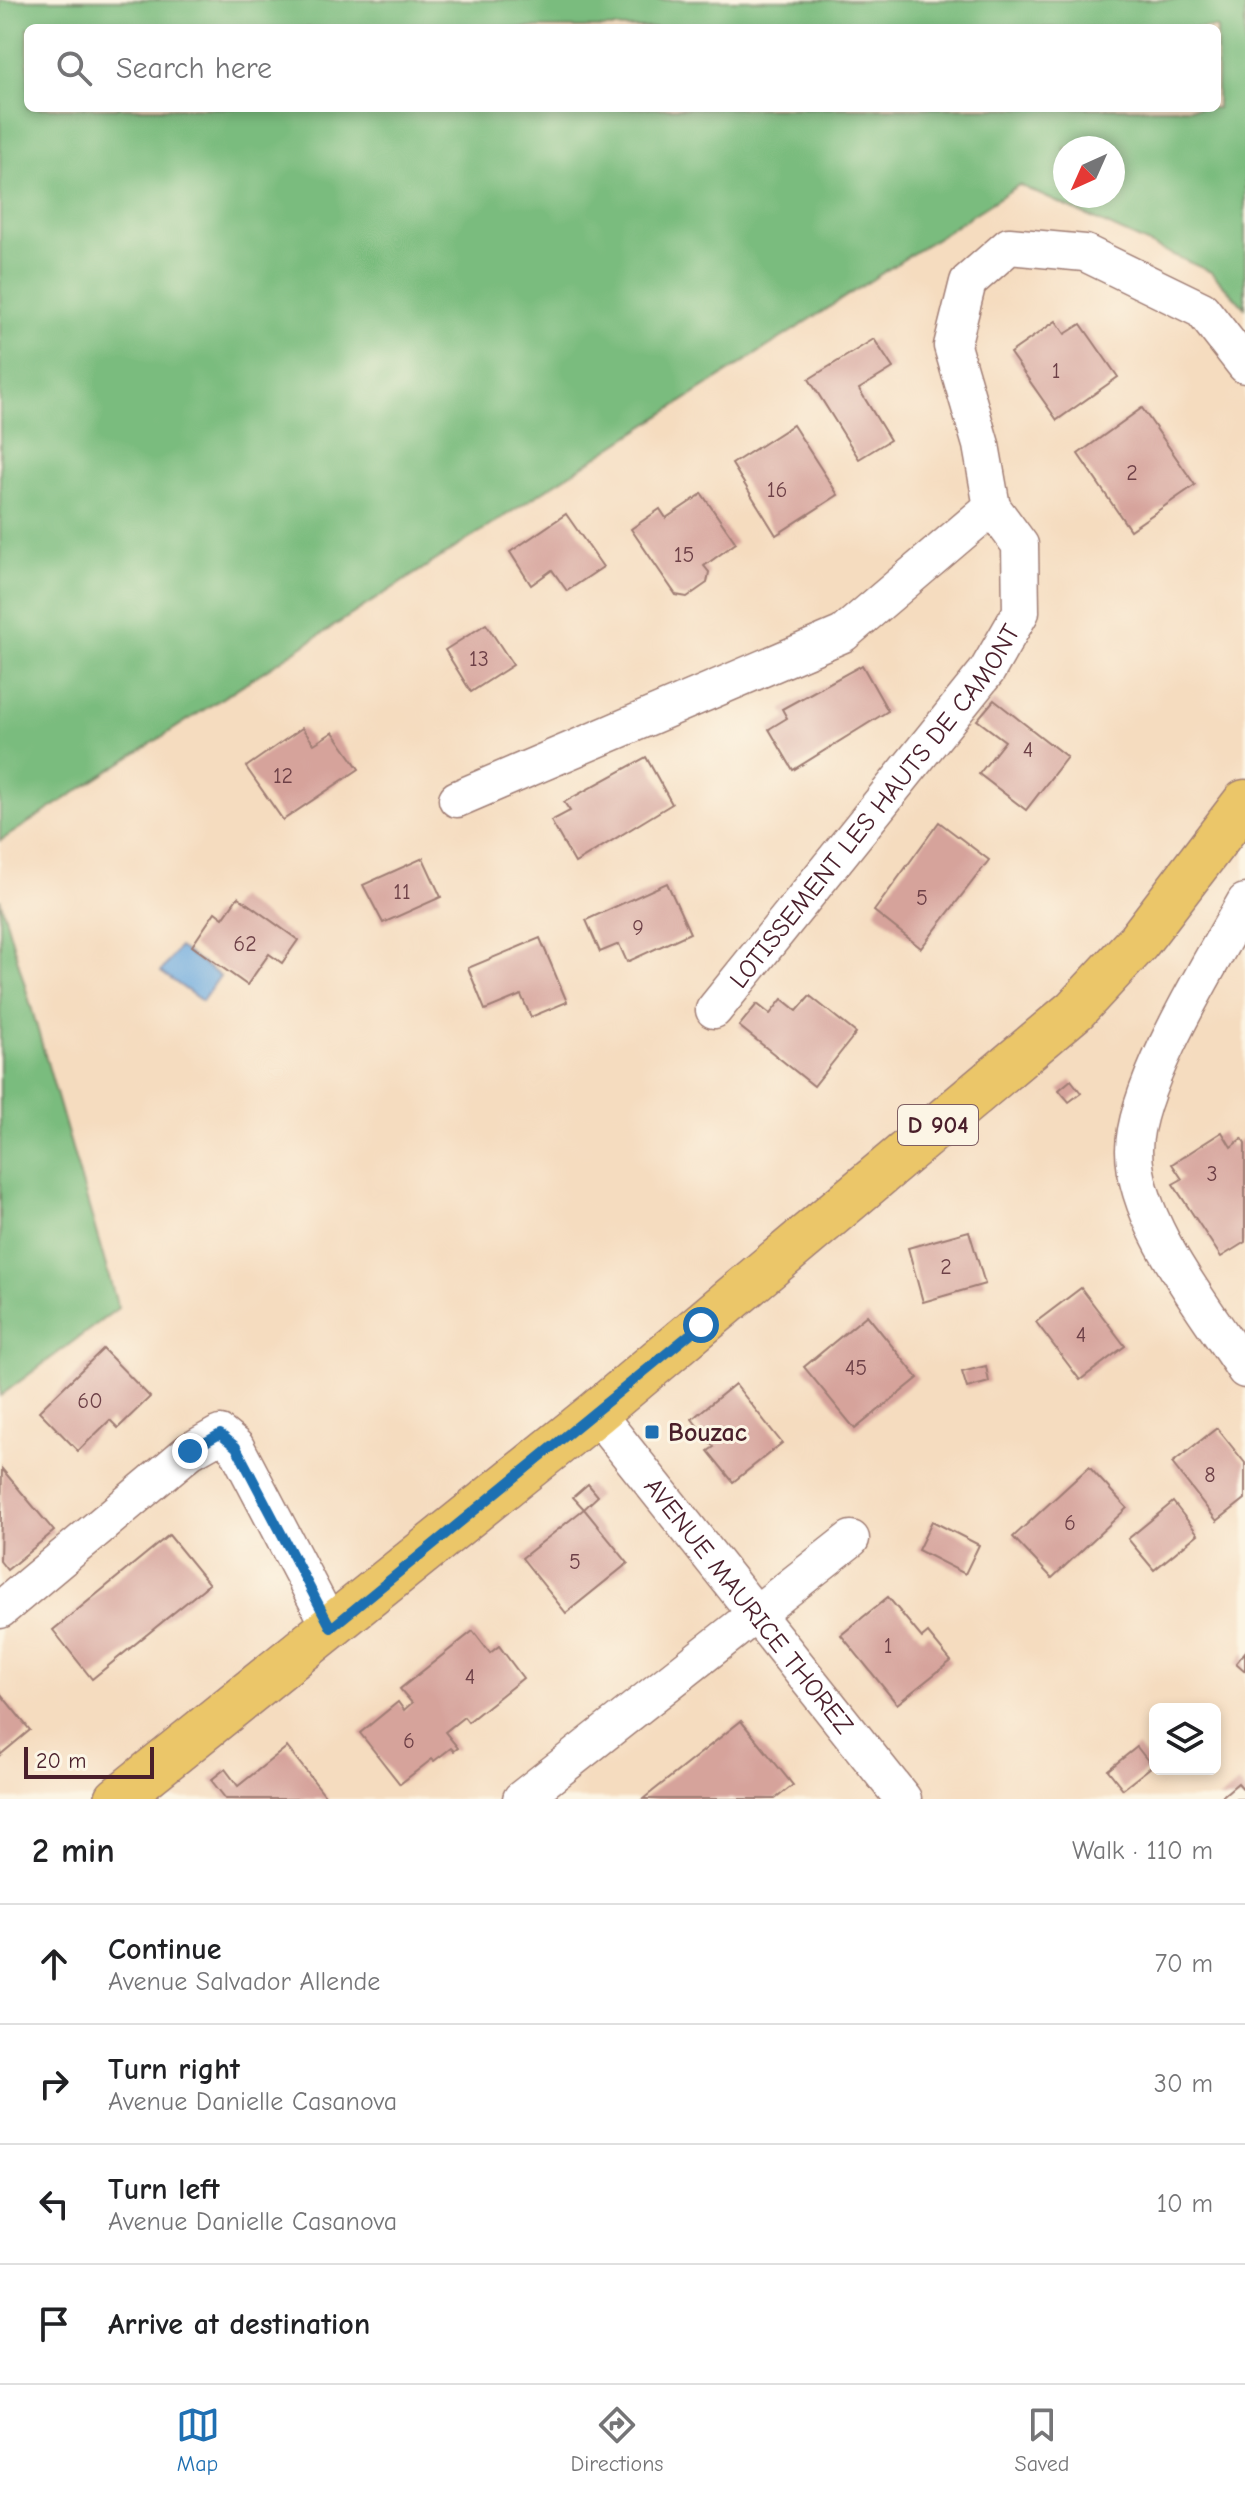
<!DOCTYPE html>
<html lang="en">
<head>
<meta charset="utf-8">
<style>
	:root { --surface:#fff; --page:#f6f6f6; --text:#202124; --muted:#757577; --line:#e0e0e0; --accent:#1f6fb2 }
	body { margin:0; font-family:"Comic Neue",sans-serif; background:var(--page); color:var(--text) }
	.controls { position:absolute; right:24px; bottom:24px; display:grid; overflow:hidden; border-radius:12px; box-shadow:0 4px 12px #0003 }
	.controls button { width:72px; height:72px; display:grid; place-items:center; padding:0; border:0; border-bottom:2px solid var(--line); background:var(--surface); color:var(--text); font:40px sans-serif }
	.compass { position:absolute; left:1053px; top:136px; width:72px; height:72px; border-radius:50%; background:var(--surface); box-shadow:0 4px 12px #0003; rotate:225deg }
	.scale { position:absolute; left:24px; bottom:20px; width:130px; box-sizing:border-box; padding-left:8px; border:4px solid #4a1f2b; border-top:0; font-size:22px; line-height:28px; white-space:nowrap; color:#4a1f2b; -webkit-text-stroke:6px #fcf5e5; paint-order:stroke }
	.stop { position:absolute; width:24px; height:24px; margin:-18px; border:6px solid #1f6fb2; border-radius:50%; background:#fff }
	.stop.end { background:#1f6fb2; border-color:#fff; box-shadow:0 2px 8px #0008 }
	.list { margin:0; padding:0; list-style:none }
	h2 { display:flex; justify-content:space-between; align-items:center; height:104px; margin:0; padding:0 32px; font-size:34px }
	h2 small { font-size:26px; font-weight:400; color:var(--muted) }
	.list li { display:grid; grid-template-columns:52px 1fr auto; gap:24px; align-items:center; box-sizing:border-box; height:120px; padding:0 32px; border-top:2px solid var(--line) }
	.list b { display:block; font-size:30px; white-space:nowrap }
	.list p { margin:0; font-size:26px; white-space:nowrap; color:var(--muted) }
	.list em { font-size:26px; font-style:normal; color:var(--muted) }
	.icon { flex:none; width:44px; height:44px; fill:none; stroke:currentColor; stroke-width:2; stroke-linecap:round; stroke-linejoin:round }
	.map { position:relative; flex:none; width:1245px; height:1799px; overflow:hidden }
	.search { position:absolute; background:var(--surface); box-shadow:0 4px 12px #0003; left:24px; right:24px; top:24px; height:88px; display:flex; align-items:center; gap:20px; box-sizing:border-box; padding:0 28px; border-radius:12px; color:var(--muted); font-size:30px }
	.sheet { height:584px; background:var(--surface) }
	nav { display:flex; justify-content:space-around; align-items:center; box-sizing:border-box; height:112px; border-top:2px solid var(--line); background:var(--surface); font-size:22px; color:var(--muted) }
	nav a { display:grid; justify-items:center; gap:4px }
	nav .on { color:var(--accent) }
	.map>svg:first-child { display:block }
	.forest { fill:#7abc7e; stroke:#626e54; stroke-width:2; fill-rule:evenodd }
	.water { fill:#6daadf; stroke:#5c6485; stroke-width:2 }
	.building { fill:#d6a39b }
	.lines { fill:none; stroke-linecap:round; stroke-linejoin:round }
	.minor-casing { stroke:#a07e75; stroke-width:39 }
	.primary-casing { stroke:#a07e75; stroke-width:47 }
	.minor { stroke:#fff; stroke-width:36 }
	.primary { stroke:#ebc669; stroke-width:44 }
	.route { stroke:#1f6fb2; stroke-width:10 }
	.poi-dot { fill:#1f6fb2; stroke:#fcf5e5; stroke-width:3 }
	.labels { text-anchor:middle; stroke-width:6; stroke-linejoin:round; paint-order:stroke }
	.number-label { font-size:22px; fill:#6d4047 }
	.shield { fill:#fcf5e5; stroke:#7f5f63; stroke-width:2 }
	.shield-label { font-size:24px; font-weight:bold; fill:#4a1f2b }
	.street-label { font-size:26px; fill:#4a1f2b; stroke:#fcf5e5 }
	.poi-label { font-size:26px; font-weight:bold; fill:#4a1f2b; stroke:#fcf5e5; text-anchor:start }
</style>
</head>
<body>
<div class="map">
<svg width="1245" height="1799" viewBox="0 0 1245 1799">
	<rect width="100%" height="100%" fill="#fcf5e5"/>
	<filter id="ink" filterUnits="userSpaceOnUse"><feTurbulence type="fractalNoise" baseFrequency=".0125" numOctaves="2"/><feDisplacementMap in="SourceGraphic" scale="16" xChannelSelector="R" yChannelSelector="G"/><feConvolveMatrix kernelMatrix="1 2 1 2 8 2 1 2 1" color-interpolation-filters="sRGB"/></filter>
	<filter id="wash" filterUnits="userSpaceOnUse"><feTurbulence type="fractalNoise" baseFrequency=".006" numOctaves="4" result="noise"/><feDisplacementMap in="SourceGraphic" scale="32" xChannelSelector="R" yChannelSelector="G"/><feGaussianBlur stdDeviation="1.8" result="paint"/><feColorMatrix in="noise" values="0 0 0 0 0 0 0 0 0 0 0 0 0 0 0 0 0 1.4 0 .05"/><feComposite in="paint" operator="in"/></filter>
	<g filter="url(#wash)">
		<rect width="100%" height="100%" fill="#f5dcbf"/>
		<!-- forest -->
		<g class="forest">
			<path d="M0,0H1245V308L1211,272L1019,185L0,841ZM28,28H1217V108H28ZM1065,148H1113V196H1065Z"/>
			<path d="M0,899L118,1308L0,1396Z"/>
		</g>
		<!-- water -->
		<path class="water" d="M179,947L220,976L202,1001L161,972Z"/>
		<g id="blocks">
			<!-- building -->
			<g class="building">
				<path d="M1056,321L1065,334L1081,324L1118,377L1057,420L1010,353Z"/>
				<path d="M874,339L893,368L859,389L890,440L859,459L809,379Z"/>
				<path d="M1142,408L1195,485L1130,530L1078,454Z"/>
				<path d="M793,425L838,495L776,535L732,464Z"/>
				<path d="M702,494L736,543L704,566L709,572L707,583L687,597L676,595L631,529L660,509L666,518Z"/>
				<path d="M566,514L603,567L567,591L552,570L531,585L510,552Z"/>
				<path d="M486,624L513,665L471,692L445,650Z"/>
				<path d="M862,665L888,711L793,770L769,729L787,718L782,709Z"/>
				<path d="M994,700L1067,757L1026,810L979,774L1005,741L977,720Z"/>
				<path d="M302,728L314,744L333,732L359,769L283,820L246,767Z"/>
				<path d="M646,757L672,804L575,863L551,821L570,811L564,802Z"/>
				<path d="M939,822L989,860L921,948L874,911Z"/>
				<path d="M423,858L441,897L383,923L363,885Z"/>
				<path d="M667,883L690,933L627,962L619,944L600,952L586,920Z"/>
				<path d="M238,897L298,940L282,963L269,954L247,985L192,946L215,912L223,918Z"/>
				<path d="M540,938L567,1002L531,1017L521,995L485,1010L468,968Z"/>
				<path d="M810,996L856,1033L814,1086L739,1026L757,1004L770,1014L782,999L797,1011Z"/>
				<path d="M1071,1080L1081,1093L1069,1102L1059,1090Z"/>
				<path d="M1222,1132L1231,1147L1242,1138L1245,1143V1242L1221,1257L1173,1184L1182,1179L1172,1164Z"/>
				<path d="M969,1231L985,1284L923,1302L908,1248Z"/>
				<path d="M1081,1288L1125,1346L1080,1380L1036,1322Z"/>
				<path d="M867,1315L918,1378L855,1429L804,1367Z"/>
				<path d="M103,1349L150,1397L118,1428L110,1420L78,1451L39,1411Z"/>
				<path d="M986,1366L989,1382L967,1388L962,1372Z"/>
				<path d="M735,1384L782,1443L733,1482L708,1451L714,1447L692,1419Z"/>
				<path d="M1217,1428L1245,1463V1499L1217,1521L1172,1463Z"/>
				<path d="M1089,1467L1127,1508L1052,1578L1013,1537Z"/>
				<path d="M2,1469L54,1531L7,1570L0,1561Z"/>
				<path d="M588,1484L598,1496L584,1509L628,1563L566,1613L522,1558L584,1509L573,1497Z"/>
				<path d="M1173,1502L1198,1534L1154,1570L1128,1539Z"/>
				<path d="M932,1521L979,1545L965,1574L918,1550Z"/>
				<path d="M169,1535L209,1584L92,1679L53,1630Z"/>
				<path d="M888,1597L922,1638L928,1633L951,1661L897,1704L841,1635Z"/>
				<path d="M473,1631L490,1653L499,1646L523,1678L468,1722L464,1717L445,1732L458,1748L454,1751L451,1748L434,1761L432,1759L400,1784L360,1733L398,1702L404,1710L412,1703L400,1689Z"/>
				<path d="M1245,1652V1671L1236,1663Z"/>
				<path d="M0,1693L30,1730L0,1755Z"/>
				<path d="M741,1721L793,1785L775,1799H643Z"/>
				<path d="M287,1747L328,1799H226L211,1780L225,1769L238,1786Z"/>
				<path d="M1137,1747L1152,1766L1123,1789L1108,1770Z"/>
				<path d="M1238,1783L1245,1791V1799H1219Z"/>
			</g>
		</g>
	</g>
	<g filter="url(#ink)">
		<use href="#blocks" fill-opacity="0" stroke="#a07e75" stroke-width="2"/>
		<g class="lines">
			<!-- minor casing -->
			<g class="minor-casing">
				<g id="minor">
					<path d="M457,799L843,634L992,507"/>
					<path d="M1245,902C1212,961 1134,1086 1134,1150C1134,1223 1207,1311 1245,1370"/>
					<path id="s1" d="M714,1010L987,671L1021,612L1020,545L992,507L981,445L952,346L968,282L1009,246L1085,253L1202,310L1245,365"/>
					<path id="s2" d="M596,1413L903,1799"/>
					<path d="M0,1610L190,1451L220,1434L236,1447L331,1628"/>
					<path d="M521,1799L851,1539"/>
				</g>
			</g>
			<!-- primary casing -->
			<g class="primary-casing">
				<path id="primary" d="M117,1799L596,1413L1075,1010L1138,942L1245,802"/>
			</g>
			<!-- minor -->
			<use href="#minor" class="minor"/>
			<!-- primary -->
			<use href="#primary" class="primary"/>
		</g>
	</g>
	<g class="lines" filter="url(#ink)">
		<!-- route -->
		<path class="route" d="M190,1451L220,1434L236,1447L331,1628L701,1325"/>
	</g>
	<!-- markers -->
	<rect class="poi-dot" x="644" y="1424" width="16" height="16" rx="4"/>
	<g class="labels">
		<!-- number labels -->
		<g class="number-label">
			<text x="1056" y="378">1</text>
			<text x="1132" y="480">2</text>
			<text x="777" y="497">16</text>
			<text x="684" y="562">15</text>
			<text x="479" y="666">13</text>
			<text x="1028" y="757">4</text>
			<text x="283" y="783">12</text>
			<text x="402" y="899">11</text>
			<text x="922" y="905">5</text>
			<text x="638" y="935">9</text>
			<text x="245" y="951">62</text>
			<text x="1212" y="1181">3</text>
			<text x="946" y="1274">2</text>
			<text x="1081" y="1342">4</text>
			<text x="856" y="1375">45</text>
			<text x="90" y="1408">60</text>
			<text x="1210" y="1482">8</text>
			<text x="1070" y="1530">6</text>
			<text x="575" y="1569">5</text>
			<text x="888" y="1653">1</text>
			<text x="470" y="1684">4</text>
			<text x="409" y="1748">6</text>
		</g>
		<!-- shield labels -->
		<rect class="shield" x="898" y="1105" width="80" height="40" rx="6"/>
		<g class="shield-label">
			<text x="938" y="1133">D 904</text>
		</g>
		<!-- street labels -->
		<g class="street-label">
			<text dy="9" stroke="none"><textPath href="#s1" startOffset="260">LOTISSEMENT LES HAUTS DE CAMONT</textPath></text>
			<text dy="9" stroke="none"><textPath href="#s2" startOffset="246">AVENUE MAURICE THOREZ</textPath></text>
		</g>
		<!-- poi labels -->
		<g class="poi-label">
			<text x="668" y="1441">Bouzac</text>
		</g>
	</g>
</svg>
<div class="controls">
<button><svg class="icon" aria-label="layers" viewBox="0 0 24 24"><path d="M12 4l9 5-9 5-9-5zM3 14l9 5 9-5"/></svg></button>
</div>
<svg class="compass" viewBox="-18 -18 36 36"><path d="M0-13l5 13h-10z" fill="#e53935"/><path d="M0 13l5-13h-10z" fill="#757577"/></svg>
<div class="scale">20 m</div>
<div class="stop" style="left:701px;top:1325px"></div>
<div class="stop end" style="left:190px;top:1451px"></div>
<div class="search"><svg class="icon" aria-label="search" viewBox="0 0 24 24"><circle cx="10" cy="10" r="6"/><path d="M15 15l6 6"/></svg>Search here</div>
</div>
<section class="sheet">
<h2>2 min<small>Walk · 110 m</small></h2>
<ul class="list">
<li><svg class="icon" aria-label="ahead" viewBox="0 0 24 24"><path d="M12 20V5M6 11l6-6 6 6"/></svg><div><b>Continue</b><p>Avenue Salvador Allende</p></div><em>70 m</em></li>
<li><svg class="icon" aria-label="right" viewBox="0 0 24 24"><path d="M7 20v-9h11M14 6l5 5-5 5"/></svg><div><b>Turn right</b><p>Avenue Danielle Casanova</p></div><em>30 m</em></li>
<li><svg class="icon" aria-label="left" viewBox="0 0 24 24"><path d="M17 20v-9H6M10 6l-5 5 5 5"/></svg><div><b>Turn left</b><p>Avenue Danielle Casanova</p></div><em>10 m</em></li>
<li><svg class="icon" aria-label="arrive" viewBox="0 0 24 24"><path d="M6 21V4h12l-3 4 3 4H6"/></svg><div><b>Arrive at destination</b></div></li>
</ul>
</section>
<nav>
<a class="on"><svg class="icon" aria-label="map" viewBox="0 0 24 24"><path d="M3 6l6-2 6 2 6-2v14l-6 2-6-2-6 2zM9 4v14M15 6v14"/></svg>Map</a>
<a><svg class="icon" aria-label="directions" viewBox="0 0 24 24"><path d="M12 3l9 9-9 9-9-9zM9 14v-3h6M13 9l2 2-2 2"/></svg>Directions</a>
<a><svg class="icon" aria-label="saved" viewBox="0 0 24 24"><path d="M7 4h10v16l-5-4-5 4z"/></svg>Saved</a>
</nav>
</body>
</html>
